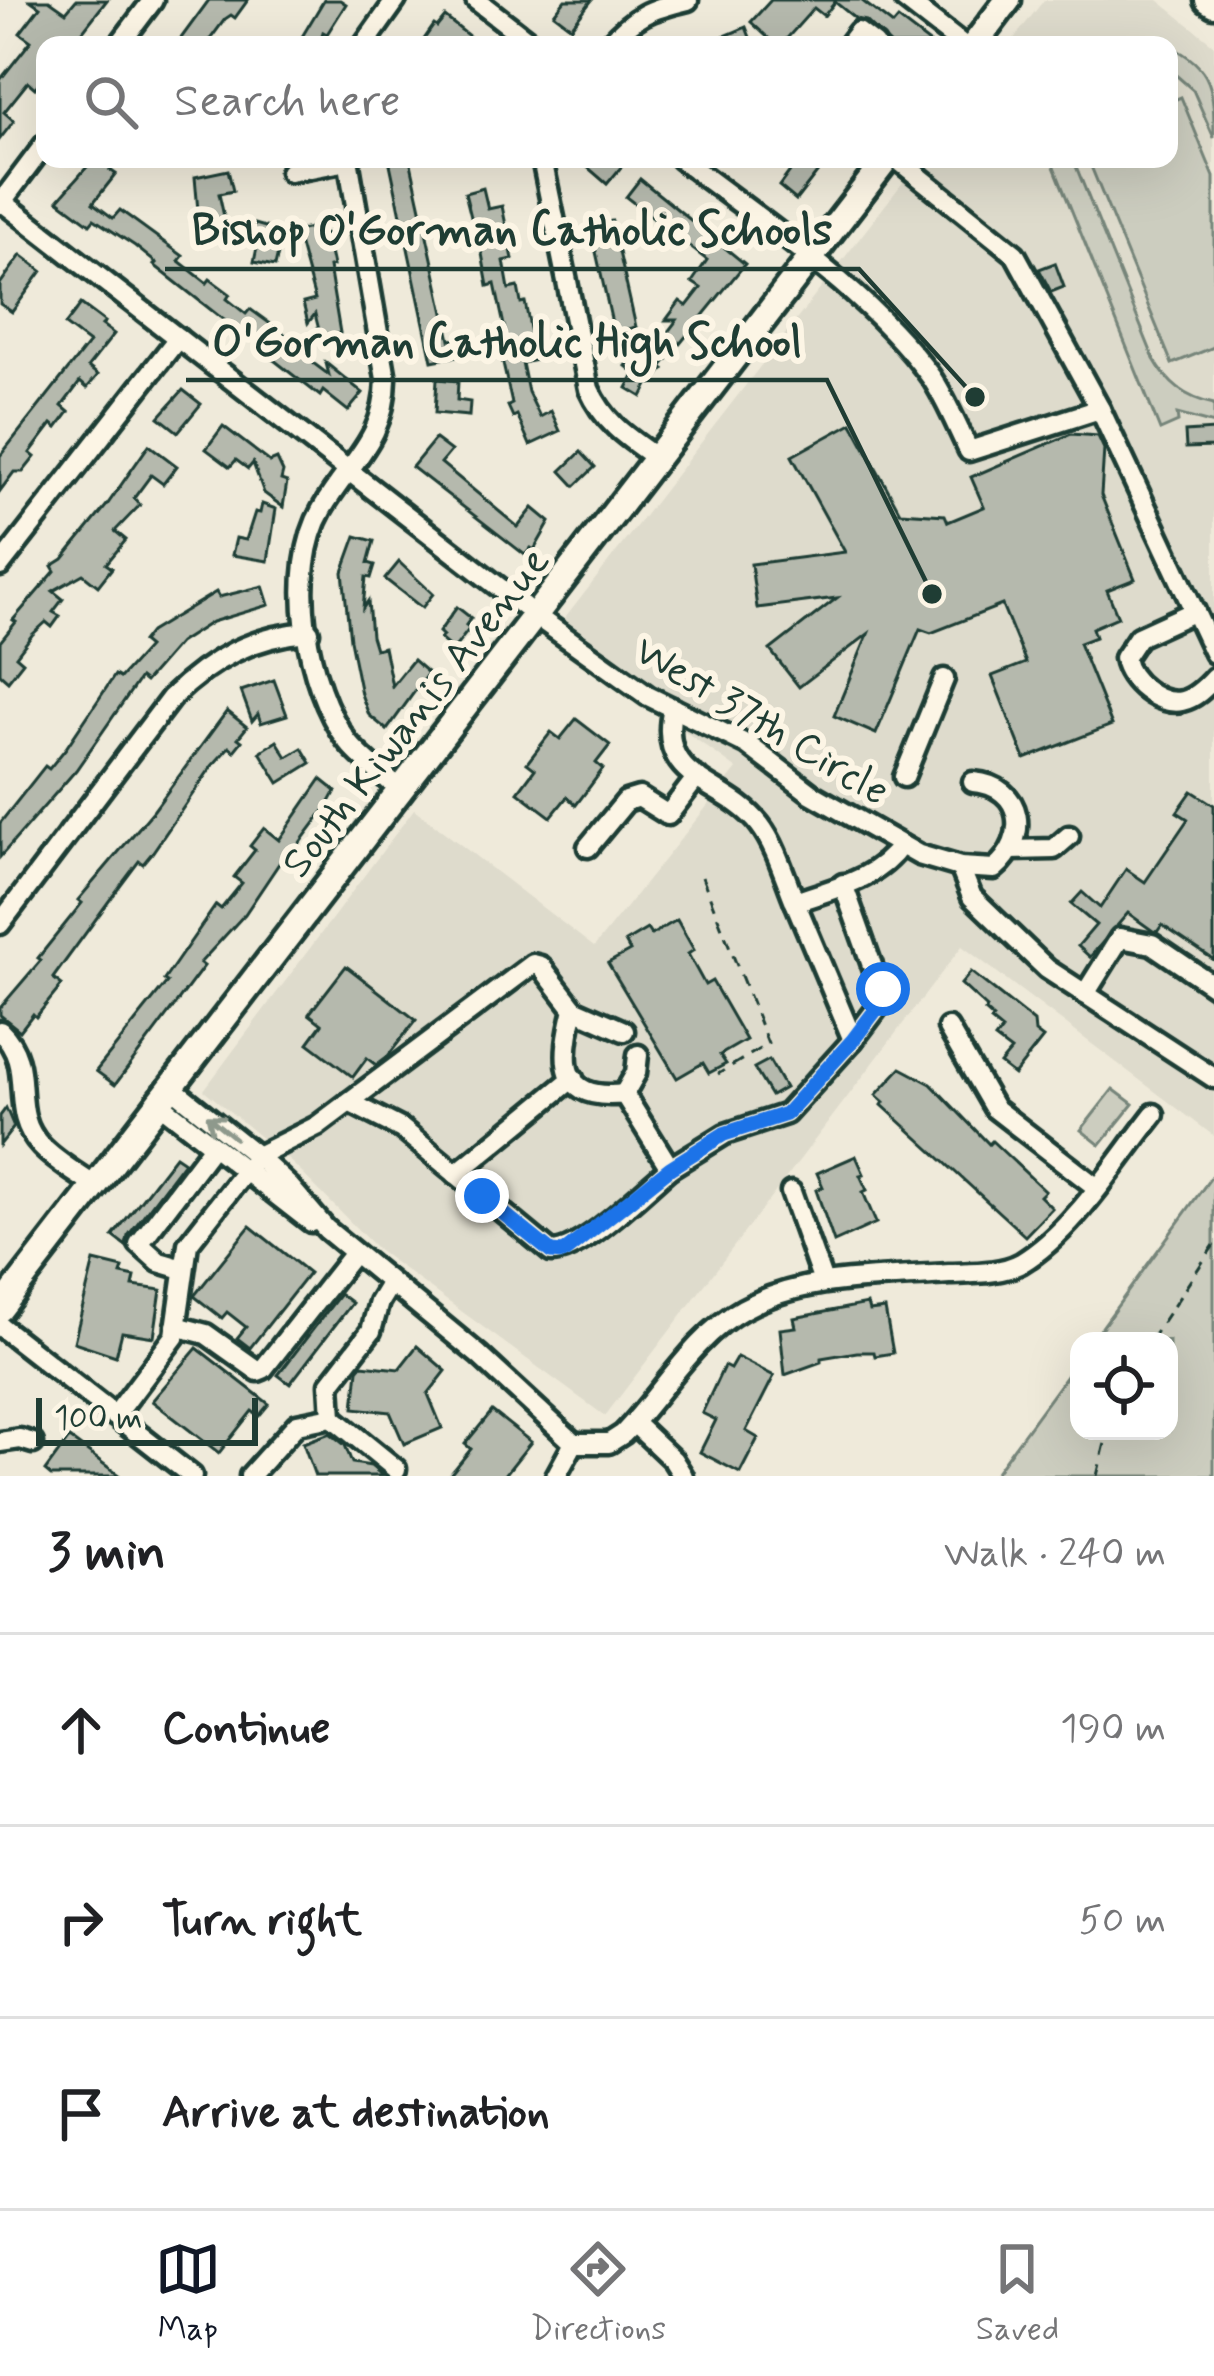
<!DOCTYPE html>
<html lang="en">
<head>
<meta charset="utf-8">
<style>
	:root { --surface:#fff; --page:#f2f2f2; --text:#202124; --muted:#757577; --line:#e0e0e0; --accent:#111827 }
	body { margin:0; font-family:Mynerve,sans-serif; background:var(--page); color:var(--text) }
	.controls { position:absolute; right:36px; bottom:36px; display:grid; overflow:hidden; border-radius:24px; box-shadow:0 12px 48px #0002 }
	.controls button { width:108px; height:108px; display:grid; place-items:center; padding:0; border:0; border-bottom:3px solid var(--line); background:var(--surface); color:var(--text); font:60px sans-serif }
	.scale { position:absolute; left:36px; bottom:30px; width:222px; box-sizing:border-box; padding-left:12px; border:6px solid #1f3d34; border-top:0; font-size:33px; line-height:42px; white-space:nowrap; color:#1f3d34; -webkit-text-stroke:9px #fcf5e5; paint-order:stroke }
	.stop { position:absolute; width:36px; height:36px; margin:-27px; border:9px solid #1a73e8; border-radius:50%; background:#fff }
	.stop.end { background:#1a73e8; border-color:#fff; box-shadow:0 3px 12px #0008 }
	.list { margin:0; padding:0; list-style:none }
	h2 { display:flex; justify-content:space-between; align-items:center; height:156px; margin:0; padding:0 48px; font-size:51px }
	h2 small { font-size:39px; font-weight:400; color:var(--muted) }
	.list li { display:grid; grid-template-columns:78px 1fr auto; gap:36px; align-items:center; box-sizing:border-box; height:192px; padding:0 48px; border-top:3px solid var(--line) }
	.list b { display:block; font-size:45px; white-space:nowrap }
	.list em { font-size:39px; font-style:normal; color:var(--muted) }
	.icon { flex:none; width:66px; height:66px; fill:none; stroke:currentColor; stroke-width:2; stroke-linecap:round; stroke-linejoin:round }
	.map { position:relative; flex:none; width:1214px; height:1476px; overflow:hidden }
	.search { position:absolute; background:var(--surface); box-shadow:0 12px 48px #0002; left:36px; right:36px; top:36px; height:132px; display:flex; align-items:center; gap:30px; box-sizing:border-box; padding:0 42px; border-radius:24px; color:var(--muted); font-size:45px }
	.sheet { height:732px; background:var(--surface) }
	nav { display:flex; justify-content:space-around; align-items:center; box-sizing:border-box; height:168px; border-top:3px solid var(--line); background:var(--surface); font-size:33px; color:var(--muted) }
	nav a { display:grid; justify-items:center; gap:6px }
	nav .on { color:var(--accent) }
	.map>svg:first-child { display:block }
	.built { fill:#dedbcc }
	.green { fill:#cccdbf; stroke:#76857a; stroke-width:3 }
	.building { fill:#b5b9ad; stroke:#1f3d34; stroke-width:3 }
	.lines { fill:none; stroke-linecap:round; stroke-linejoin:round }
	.minor-casing { stroke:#1f3d34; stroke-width:27 }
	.major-casing { stroke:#1f3d34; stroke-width:33 }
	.path { stroke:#1f3d34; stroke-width:3; stroke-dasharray:12 9; stroke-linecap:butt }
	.minor { stroke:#fcf5e5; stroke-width:18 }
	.major { stroke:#fcf5e5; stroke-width:24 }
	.oneway { stroke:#8e998c }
	.route { stroke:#1a73e8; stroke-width:15 }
	.labels { text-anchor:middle; stroke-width:12; stroke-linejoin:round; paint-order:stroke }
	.street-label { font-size:42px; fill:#1f3d34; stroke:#fcf5e5 }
	.leader { fill:none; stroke:#1f3d34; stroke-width:4.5 }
	.callout-dot { fill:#1f3d34; stroke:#fcf5e5; stroke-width:4.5 }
	.callout-label { font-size:45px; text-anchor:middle; font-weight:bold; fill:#1f3d34; stroke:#fcf5e5; stroke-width:12; stroke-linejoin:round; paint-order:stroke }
</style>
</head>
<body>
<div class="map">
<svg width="1214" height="1476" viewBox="0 0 1214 1476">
	<rect width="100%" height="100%" fill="#efeada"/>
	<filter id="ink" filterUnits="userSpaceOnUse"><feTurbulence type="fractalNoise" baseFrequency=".00833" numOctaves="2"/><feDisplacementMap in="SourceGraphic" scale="24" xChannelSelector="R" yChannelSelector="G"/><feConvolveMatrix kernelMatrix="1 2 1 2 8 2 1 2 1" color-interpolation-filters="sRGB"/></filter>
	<g filter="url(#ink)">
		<!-- built -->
		<path class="built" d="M1044,0H1158L1214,45V1136L962,946L605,1416L379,1251L293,1164L204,1090L414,809L594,947L737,769L552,635L921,159H1169V45H1009Z"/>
		<!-- green -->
		<g class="green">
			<path d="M1169,46C1214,66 1214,92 1214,138L1193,90L1169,69Z"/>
			<path d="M1181,97L1214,177V347L1172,364L1088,159H1169V102Z"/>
			<path d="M1051,159H1073L1154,359C1168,384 1185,398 1214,404V424L1177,414L1178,422L1160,430Z"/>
			<path d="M1113,1089L1133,1104L1100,1145L1081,1130Z"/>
			<path d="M1214,1173V1476H993L1079,1358V1431H1169V1341H1092Z"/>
		</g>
		<!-- building -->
		<g class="building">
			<path d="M30,0H49L66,12L76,0H107L72,45L62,38L56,45H45V75L35,88L28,82L4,112L14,121L0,139V80L31,41L20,33L40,7Z"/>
			<path d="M209,0H248L235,18L231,15L225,19L206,45H176Z"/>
			<path d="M324,0H340L346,4L327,34L323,32L319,45H297Z"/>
			<path d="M565,0H592L571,27L554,14Z"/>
			<path d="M771,0H861L893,25L898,19L932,45H891L866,21L856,19L835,2L824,16L814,8L781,45H776L751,22Z"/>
			<path d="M445,17L480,45H420L434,25L437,27Z"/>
			<path d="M746,27L753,45H704Z"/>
			<path d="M94,159H119L110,170L116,174L93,203L113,218L120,210L183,256L179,261L207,283L210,279L230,294L227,299L246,314L250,309L297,343L289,345L329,375L326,363L363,393L348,411L323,391L320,396L265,353L268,350L250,336L248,339L154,265L156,263L135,246L94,219L90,224L58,200Z"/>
			<path d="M389,159H410L450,340L458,339L461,354L453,357L432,361Z"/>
			<path d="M578,159H614L622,166L607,184Z"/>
			<path d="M799,159H806L820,169L796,200L779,186Z"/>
			<path d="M228,170L233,191L219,194L225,221L205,225L204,221L199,222L195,177Z"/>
			<path d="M640,179L745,264L661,367L664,369L652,383L650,381L642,397L627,388L635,373L626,366L640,347L642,356L654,342L658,345L677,320H666L680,301L687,306L701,288L692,282L707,260L626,197Z"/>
			<path d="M483,188L488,209L502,206L513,259L504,261L509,289L518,287L521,303L525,302L536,360L522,363L528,392L540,417L551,411L560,431L530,445L517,415L513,417L508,406L512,404L499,346L508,344L495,284L488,286L478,232L475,233L465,193Z"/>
			<path d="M612,221L636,327L614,332L590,225Z"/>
			<path d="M248,222L283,232L275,266L254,262L258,243L228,237L231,223L247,226Z"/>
			<path d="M320,226L322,235L326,234L333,266L329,267L340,333L321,338L315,314L308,323L303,303L315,300L296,231Z"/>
			<path d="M21,255L42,271L12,312L0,304V284Z"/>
			<path d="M1055,263L1064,287L1051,292L1039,269Z"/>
			<path d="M81,304L105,322L102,325L114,334L88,367L98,375L87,388L80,382L62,406L69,412L57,428L52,424L30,453L35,457L23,472H14L0,491V456L89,343L65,325Z"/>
			<path d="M437,379L458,381L457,400L470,402L469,416L435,413Z"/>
			<path d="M183,390L201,404L178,432L159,417Z"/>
			<path d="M852,423L900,512L945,515L948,522L984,507L971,477L1071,434L1098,436L1104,449L1101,495L1135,579L1107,590L1118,617L1092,628L1095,637L1079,643L1112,725L1025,759L992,676L1026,663L1002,605L931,633L920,629L876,734L834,716L868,634L799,687L770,650L837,598L757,608L751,564L845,552L792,456Z"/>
			<path d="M223,426L270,462L277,459L283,472L281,480L287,482L283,507L264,493L253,463L248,469L236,460L230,467L206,449Z"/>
			<path d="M1214,430V447L1186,448L1185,432Z"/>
			<path d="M435,439L451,451L441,463L518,527L533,508L550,522L534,550L531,548L525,555L412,467Z"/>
			<path d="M149,445L177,466L163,484L151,475L134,498L140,505L115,531L126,540L106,564L112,568L98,586L83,574L53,591L63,599L53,612L60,616L52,627L46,622L32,635L16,656L23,662L8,681L0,674V642L16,622L13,620L55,571L52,566L63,559L107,505Z"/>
			<path d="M581,452L595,467L575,486L561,471Z"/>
			<path d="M262,504L276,509L268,561L232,555L236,538L246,540L255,512L260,513Z"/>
			<path d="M356,536L374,541L368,563L375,565L371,578L366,577L363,608L368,601L371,636L375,649L384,647L392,686L413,660L428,673L387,730L369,715L361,694L350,640L343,572Z"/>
			<path d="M399,562L433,594L422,608L385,579Z"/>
			<path d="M263,586L269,605L212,622L179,643L145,682L140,678L76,770L0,857V823L45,766L49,769L66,748L115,675L120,678L148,647L142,642L150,632L216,592L219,597Z"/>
			<path d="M457,607L471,618L466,625L470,628L453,650L440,639L443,636L439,632Z"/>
			<path d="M274,680L287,715L261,723L258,714L252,721L241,691Z"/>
			<path d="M227,711L247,727L238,738L242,741L234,751L229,747L212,766L152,853L143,864L139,861L109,901L53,978L62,985L36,1017L33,1014L20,1031L0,1015V1008L41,960L38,958L82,903L78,900L154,810Z"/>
			<path d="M576,719L610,745L596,763L603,769L576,805L567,797L551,817L518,792L535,769L527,763L551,732L560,739Z"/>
			<path d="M277,741L287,757L302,748L311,763L279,783L260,752Z"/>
			<path d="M321,779L336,791L329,804L290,856L286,853L245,914L200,963L204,966L115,1085L96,1071L167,982L164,980L216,905L221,909L242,883L234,877L255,850L250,846L264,828L279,840Z"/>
			<path d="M1192,791L1214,805V960L1162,925L1157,932L1153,931L1128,913L1090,957L1078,946L1096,925L1071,904L1082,892L1100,908L1126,869L1145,882L1188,819L1177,812Z"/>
			<path d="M677,920L694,950L688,954L705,985L712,981L746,1040L720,1055L726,1064L709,1073L703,1063L677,1078L608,963L630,951L625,942L647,929L651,935Z"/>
			<path d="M346,966L416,1020L388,1056L376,1065L367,1058L353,1077L308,1043L322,1024L309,1014Z"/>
			<path d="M971,972L1034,1022L1035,1032L1043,1038L1014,1075L1000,1064L1011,1051L995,1039L1002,1030L991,1021L993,1018L985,1011L987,1008L961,984Z"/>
			<path d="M769,1060L785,1088L771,1096L754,1068Z"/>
			<path d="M901,1068L931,1084L989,1144L992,1141L1045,1191L1040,1196L1052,1208L1025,1236L882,1105L884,1102L876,1095Z"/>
			<path d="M6,1108L14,1127L0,1145V1116Z"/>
			<path d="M175,1156L184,1162L128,1236L126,1246L113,1236Z"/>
			<path d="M856,1156L864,1174L860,1175L867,1190L863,1192L876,1223L834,1242L816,1190L823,1187L817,1173Z"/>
			<path d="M250,1226L309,1273L250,1348L237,1338L246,1327L227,1312L222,1318L194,1296Z"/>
			<path d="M94,1261L123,1268L121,1274L135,1277L133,1286L161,1290L154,1337L122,1332L116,1356L74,1342Z"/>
			<path d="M340,1294L352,1303L290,1384L278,1375Z"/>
			<path d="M867,1304L869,1311L885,1309L893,1353L875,1356L874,1352H857L821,1358V1362L785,1375L780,1329L796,1327L794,1318Z"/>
			<path d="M417,1346L446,1371L428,1394L442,1428L404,1444L390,1412L354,1408L358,1370L362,1365L399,1369Z"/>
			<path d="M197,1348L269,1404L259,1416L252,1411L219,1453L152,1401Z"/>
			<path d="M737,1357L774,1376L746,1431L758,1438L740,1473L700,1452L716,1420L702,1413L724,1366L730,1369Z"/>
			<path d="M492,1411L531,1442L504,1476H449L471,1449L465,1444Z"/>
			<path d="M330,1433L345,1445L352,1463L371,1466L383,1476H315L303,1443Z"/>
			<path d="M69,1438L120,1476H51L45,1471Z"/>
		</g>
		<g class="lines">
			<!-- minor casing -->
			<g class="minor-casing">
				<g id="minor">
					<path d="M476,0L534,45"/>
					<path d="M905,0L963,45"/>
					<path d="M119,45L153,0"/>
					<path d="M364,45L396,0"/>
					<path d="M608,45C635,15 650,9 688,0"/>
					<path d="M848,45L858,32L875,45"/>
					<path d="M348,159L386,379C385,440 350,461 322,509C286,571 306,685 347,741C362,760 384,775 402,792"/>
					<path d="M542,159L589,389C604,423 628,438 658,459"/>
					<path d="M681,159C765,224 869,291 931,377C946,399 957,427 969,451L1100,409L1214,653"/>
					<path d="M897,159L1015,254L1100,409"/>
					<path d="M290,172L348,161"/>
					<path d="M0,200L536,616L648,696L748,745L812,794L919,855L960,867L994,869C1030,839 1025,786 973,782"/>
					<path d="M0,204L45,144"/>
					<path d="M0,566L178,338"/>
					<path d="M1195,611L1138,637L1124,658C1128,681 1158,706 1182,701C1195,698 1205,688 1214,678"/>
					<path d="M673,708C654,783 726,780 760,825C776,846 785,878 795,902C834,888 877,880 901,845"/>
					<path d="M904,777L944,679"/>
					<path d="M588,847L626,801L639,797L668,815L697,777"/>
					<path d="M1012,850L1054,849L1069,836"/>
					<path d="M960,867L972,897L1047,969L1214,1078"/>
					<path d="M795,902L853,1040L884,999L843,884"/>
					<path d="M0,924L171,698C211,659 253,636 309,632"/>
					<path d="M1085,994L1120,938L1152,944L1214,986"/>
					<path d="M574,1009L624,1031"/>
					<path d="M948,1028L994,1108L1096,1187"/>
					<path d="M0,1031C38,1068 6,1109 41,1146C56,1162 78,1174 96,1187"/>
					<path d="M172,1088L257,1156L290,1187L326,1229L479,1355L574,1443"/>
					<path d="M624,1094L636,1073L638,1055"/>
					<path d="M349,1102L402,1129L551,1252C582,1253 645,1189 670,1168"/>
					<path d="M160,1104L311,1222"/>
					<path d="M456,1174L573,1078"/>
					<path d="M791,1192L823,1282"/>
					<path d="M183,1269L159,1262L139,1244L213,1146"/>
					<path d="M0,1326L192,1476"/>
					<path d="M176,1326L206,1334L258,1371L263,1369L354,1253"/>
					<path d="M115,1416L175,1336L188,1244L257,1156L317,1126L533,964L541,966L574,1009C562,1057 556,1102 624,1094L670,1168L725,1134L786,1114L853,1040"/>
					<path d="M332,1417L330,1384L371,1331L379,1302L390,1284"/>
					<path d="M634,1423L673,1460L683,1476"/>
					<path d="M0,1442L20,1439L33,1443"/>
					<path d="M574,1443H609L623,1434C662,1394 694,1336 743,1309C805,1275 881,1279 949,1274C972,1273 1001,1274 1021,1263C1073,1232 1116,1162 1154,1114"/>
					<path d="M250,1476L297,1424L332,1417L396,1469"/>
					<path d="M556,1476L574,1443"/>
				</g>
			</g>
			<!-- major casing -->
			<g class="major-casing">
				<g id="major">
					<path d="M1208,0L1214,4"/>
					<path d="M974,45L1008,0"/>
					<path d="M0,1309L887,159"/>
				</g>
			</g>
			<!-- path -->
			<g class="path">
				<path d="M702,877L768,1044L718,1074"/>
				<path d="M1150,1341L1214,1245"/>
				<path d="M1097,1476L1108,1431"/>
			</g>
			<!-- minor -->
			<use href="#minor" class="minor"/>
			<!-- major -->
			<use href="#major" class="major"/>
		</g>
		<!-- one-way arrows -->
		<defs><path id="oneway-shaft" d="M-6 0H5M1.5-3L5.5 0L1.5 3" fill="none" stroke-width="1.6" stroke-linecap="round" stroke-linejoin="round" transform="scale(3)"/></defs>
		<use class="oneway" href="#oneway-shaft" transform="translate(221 1127) rotate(-141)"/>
	</g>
	<g class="lines" filter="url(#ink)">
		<!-- route -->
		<path class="route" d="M482,1196L551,1252L563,1253L670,1168L724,1134L786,1114L853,1040L884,999L883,989"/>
	</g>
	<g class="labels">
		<!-- street labels -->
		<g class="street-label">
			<text transform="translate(414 711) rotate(-52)" y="15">South Kiwanis Avenue</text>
			<text transform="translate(763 719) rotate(31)" y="15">West 37th Circle</text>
		</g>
	</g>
	<!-- callouts -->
	<path class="leader" d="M975 397L859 269H165M932 594L827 380H186"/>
	<g class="callout-dot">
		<circle cx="975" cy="397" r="12"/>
		<circle cx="932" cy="594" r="12"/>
	</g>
	<g class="callout-label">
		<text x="512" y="244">Bishop O'Gorman Catholic Schools</text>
		<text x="507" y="356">O'Gorman Catholic High School</text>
	</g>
</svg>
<div class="controls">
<button><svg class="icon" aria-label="locate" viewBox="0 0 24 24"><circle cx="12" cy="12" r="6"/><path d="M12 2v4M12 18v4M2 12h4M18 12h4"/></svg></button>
</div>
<div class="scale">100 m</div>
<div class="stop" style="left:883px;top:989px"></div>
<div class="stop end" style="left:482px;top:1196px"></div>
<div class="search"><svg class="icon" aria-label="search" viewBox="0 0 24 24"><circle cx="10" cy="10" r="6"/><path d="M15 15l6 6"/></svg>Search here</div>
</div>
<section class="sheet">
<h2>3 min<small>Walk · 240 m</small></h2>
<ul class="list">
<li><svg class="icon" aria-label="ahead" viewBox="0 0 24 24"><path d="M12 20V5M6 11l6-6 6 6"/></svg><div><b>Continue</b></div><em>190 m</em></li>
<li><svg class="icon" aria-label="right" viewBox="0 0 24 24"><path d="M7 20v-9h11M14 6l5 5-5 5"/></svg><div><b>Turn right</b></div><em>50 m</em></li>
<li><svg class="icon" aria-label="arrive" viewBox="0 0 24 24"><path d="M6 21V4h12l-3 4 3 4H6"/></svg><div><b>Arrive at destination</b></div></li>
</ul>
</section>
<nav>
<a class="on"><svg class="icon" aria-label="map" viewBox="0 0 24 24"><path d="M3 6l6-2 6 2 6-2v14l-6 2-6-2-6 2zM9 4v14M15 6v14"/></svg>Map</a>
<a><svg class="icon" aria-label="directions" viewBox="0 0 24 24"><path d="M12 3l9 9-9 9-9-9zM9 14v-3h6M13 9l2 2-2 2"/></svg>Directions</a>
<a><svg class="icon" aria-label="saved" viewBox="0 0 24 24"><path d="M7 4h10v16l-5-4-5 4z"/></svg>Saved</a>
</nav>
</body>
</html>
